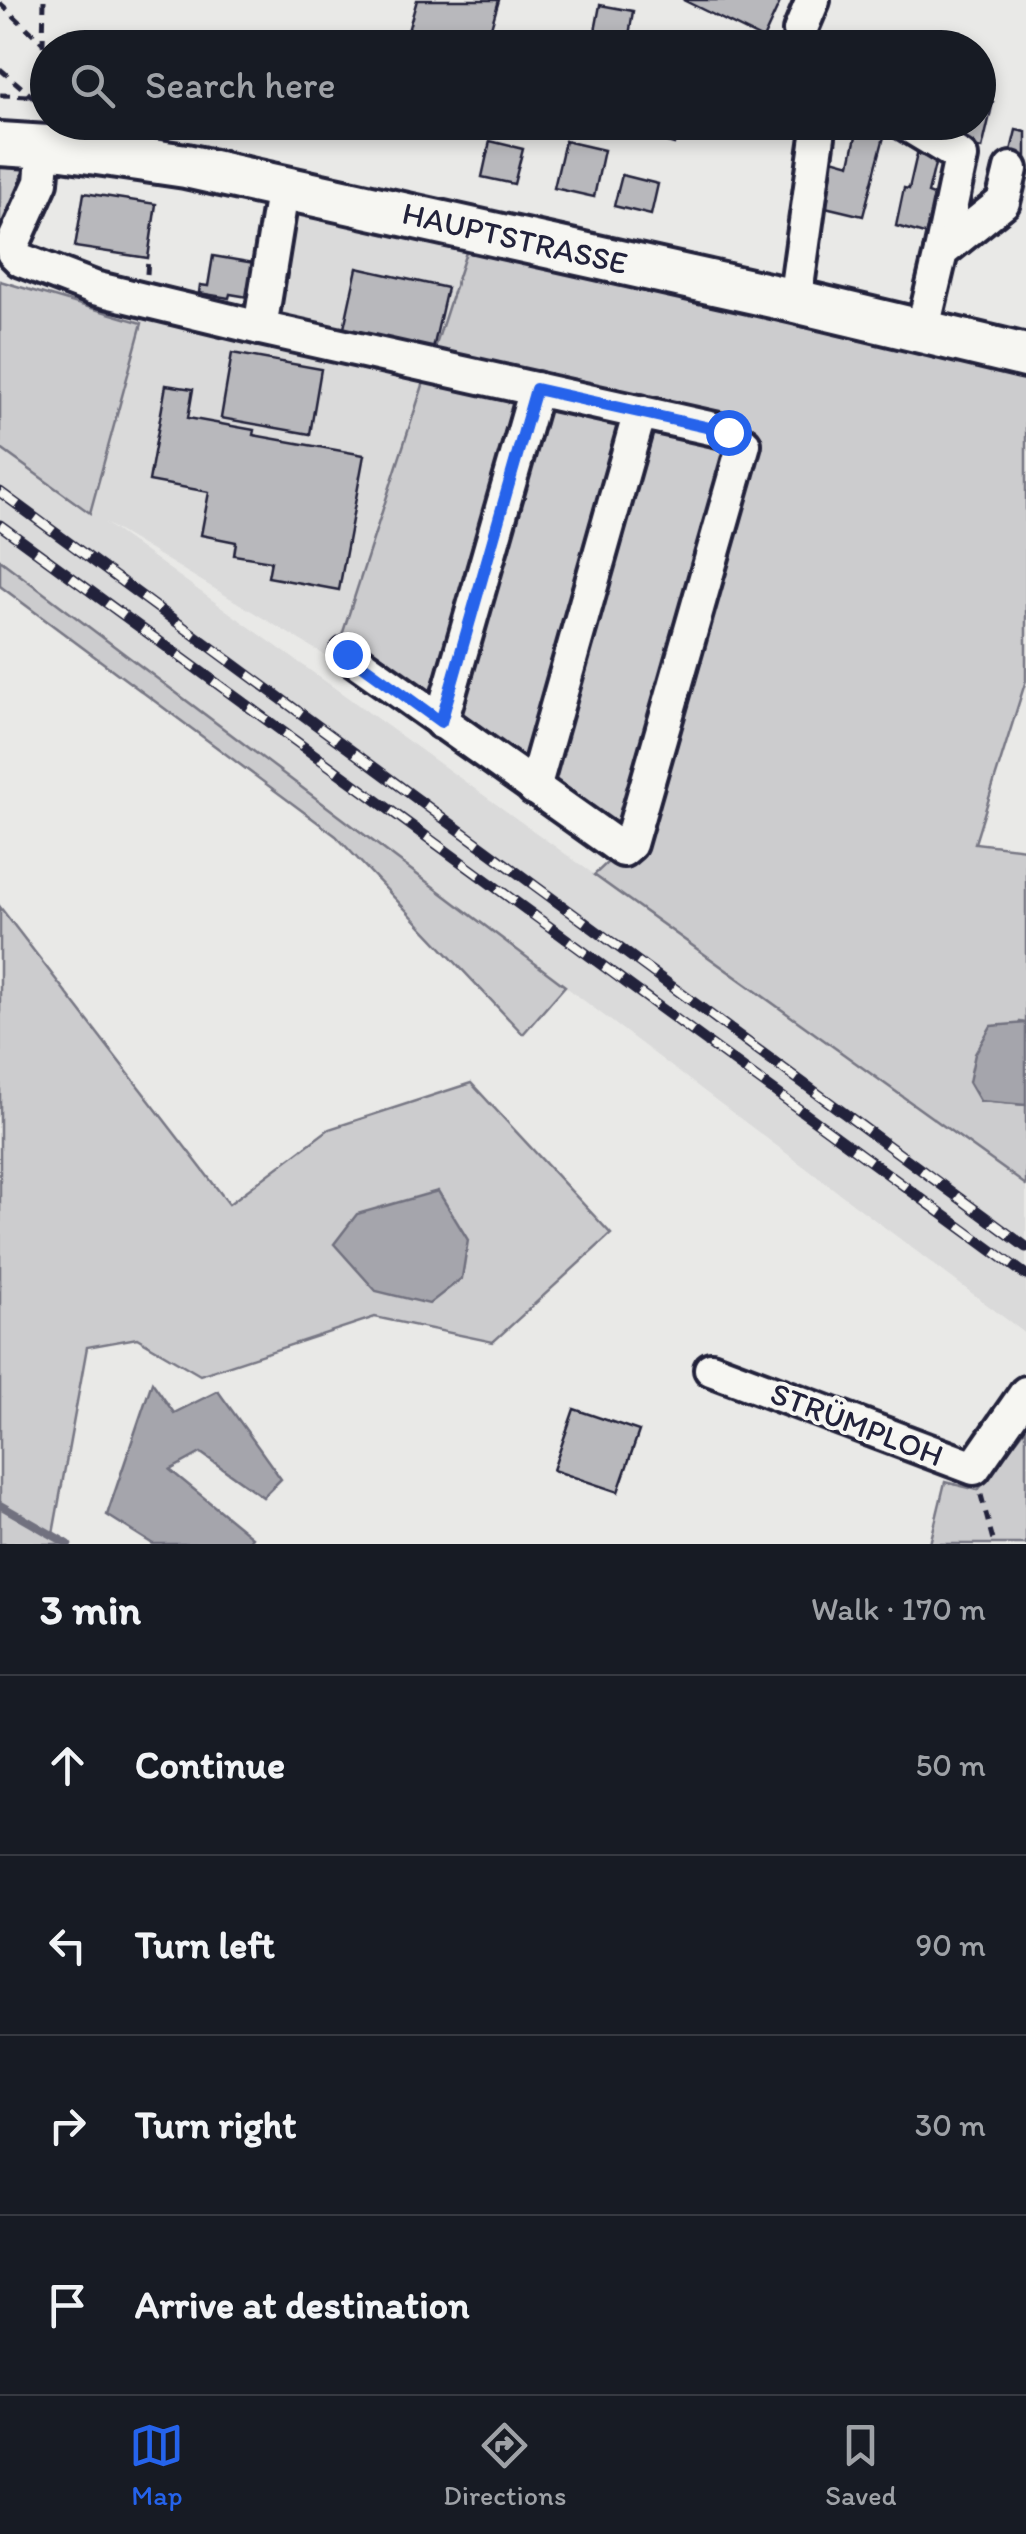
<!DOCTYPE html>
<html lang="en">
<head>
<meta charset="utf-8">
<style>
	:root { --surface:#171b24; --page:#242831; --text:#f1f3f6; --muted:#9ea1a6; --line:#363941; --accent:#2563eb }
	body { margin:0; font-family:Itim,sans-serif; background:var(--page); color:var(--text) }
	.stop { position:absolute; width:30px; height:30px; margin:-22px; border:8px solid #2563eb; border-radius:50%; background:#fff }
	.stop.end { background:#2563eb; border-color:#fff; box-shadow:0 2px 10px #0008 }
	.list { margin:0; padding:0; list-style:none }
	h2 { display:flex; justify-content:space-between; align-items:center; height:130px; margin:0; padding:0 40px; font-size:42px }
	h2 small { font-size:32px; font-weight:400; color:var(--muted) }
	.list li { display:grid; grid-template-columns:65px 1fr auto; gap:30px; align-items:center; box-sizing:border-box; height:180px; padding:0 40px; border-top:2px solid var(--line) }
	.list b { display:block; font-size:38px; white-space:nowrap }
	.list em { font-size:32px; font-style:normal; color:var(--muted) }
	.icon { flex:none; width:55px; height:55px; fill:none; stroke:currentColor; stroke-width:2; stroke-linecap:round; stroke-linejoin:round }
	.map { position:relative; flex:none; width:1026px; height:1544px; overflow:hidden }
	.search { position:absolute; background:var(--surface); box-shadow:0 5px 15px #0003; left:30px; right:30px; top:30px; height:110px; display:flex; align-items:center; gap:25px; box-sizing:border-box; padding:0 35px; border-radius:55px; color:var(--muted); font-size:38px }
	.sheet { height:850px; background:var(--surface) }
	nav { display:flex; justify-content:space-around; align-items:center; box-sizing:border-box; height:140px; border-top:2px solid var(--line); background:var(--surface); font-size:28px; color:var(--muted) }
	nav a { display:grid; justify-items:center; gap:5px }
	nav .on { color:var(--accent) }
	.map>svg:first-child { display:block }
	.built { fill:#dadada }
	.green { fill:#ccccce; stroke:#777784; stroke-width:2.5 }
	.water { fill:#a5a5ac; stroke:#71717f; stroke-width:2.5 }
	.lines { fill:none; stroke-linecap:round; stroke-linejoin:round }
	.stream { stroke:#71717f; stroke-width:8 }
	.building { fill:#b8b8bc; stroke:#22223b; stroke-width:2.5 }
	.minor-casing { stroke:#22223b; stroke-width:40 }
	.major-casing { stroke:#22223b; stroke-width:50 }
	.path { stroke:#22223b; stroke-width:5; stroke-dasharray:10 8; stroke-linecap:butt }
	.minor { stroke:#f6f6f2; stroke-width:32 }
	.major { stroke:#f6f6f2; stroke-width:42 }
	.rail-casing { stroke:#22223b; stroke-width:11 }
	.rail { stroke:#f6f6f2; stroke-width:8; stroke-dasharray:22; stroke-linecap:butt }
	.route { stroke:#2563eb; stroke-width:12 }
	.labels { text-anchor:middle; stroke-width:8; stroke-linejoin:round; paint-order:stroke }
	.street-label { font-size:32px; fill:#22223b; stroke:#f6f6f2 }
</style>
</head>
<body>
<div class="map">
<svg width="1026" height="1544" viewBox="0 0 1026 1544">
	<rect width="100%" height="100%" fill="#e9e9e7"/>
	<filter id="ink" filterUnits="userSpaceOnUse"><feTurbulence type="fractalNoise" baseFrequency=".01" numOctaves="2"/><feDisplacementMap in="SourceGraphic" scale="20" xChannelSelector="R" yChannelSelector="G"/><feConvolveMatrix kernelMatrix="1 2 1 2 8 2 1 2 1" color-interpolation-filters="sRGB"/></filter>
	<g filter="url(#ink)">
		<!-- built -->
		<path class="built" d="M271,206L468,246L333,660L105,523L1026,1185V1334L0,560V448L90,512L142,323L154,292L254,316Z"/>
		<!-- green -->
		<g class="green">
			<path d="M25,164L0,251V165Z"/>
			<path d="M468,246L1026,379V680L975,843L1026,849V1023L1020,1022L980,1101L1026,1105V1185L594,875L609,861L334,660Z"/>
			<path d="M0,281L142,323L90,513L0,448Z"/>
			<path d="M0,560L565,986L523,1034L336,836L0,586Z"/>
			<path d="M0,907L229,1204L329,1129L471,1083L611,1234L493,1342L375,1317L200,1375L137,1338L87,1347L53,1534L69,1544H0Z"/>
			<path d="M1026,1428V1544H930L945,1482L978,1490Z"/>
		</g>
		<!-- water -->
		<g class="water">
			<path d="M1026,1023V1105L980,1101L969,1082L975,1054L991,1026Z"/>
			<path d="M438,1191L468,1240L462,1278L429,1304L376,1291L334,1244L357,1214Z"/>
			<path d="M152,1382L174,1413L218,1391L281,1479L263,1497L201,1453L170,1470L252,1537L247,1544H153L107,1515Z"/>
		</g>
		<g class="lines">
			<!-- stream -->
			<path class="stream" d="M0,1505L68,1544"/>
		</g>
		<!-- building -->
		<g class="building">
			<path d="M417,0H499L485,48H403Z"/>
			<path d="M683,0H781L763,39Z"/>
			<path d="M600,5L633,11L627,48L593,42Z"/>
			<path d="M978,99L993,102L982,149L931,137L934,122H978Z"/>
			<path d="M649,122H680L674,144L646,136Z"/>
			<path d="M858,127L885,133L863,216L817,205L829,158L850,164Z"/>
			<path d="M1016,130L1026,132V159L1010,155Z"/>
			<path d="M490,141L523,149L514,184L482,177Z"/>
			<path d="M565,141L604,150L594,197L554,188Z"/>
			<path d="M917,154L936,160L928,193L939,197L931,236L896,226L904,188L909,189Z"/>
			<path d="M622,175L658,184L651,215L614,206Z"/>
			<path d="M84,193L156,204L148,258L75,247Z"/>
			<path d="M213,256L260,264L254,298L230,294L229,298L199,293L200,285L208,286Z"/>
			<path d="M357,268L447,288L433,349L344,328Z"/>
			<path d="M232,353L321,369L310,434L221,418Z"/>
			<path d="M166,385L193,389L188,418L254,430L253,435L364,455L339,590L268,577L271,561L234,555L236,542L201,535L209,492L149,481Z"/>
			<path d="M574,1409L639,1431L618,1492L553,1470Z"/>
		</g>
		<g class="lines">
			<!-- minor casing -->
			<g class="minor-casing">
				<g id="minor">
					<path d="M804,48L800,31L813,0"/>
					<path d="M903,122L961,157L941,252"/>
					<path d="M44,146L41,182L13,244V252L21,260L94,288L260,328"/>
					<path d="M283,186L260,328L728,432L744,444L630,844L623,850L347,654"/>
					<path d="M795,301L820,122"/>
					<path d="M922,332L941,252L1003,202L1011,169"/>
					<path d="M441,722L536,389"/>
					<path d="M534,788L640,412"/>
					<path d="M711,1369L974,1468L1026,1393"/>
				</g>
			</g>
			<!-- major casing -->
			<g class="major-casing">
				<path id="major" d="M0,144L63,148L186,166L795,301L1026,356"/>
			</g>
			<!-- path -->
			<g class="path">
				<path d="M44,0L43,43L48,87"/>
				<path d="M0,3L43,43"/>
				<path d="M0,69L48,110"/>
				<path d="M0,95L31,96"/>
				<path d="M147,274L148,258"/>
				<path d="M981,1495L994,1544"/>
			</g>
			<!-- minor -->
			<use href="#minor" class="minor"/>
			<!-- major -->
			<use href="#major" class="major"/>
			<!-- rail casing -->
			<g class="rail-casing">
				<g id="rail">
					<path d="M0,492L1026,1247"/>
					<path d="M0,525L1026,1275"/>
				</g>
			</g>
			<!-- rail -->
			<use href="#rail" class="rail"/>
		</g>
	</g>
	<g class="lines" filter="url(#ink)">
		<!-- route -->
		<path class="route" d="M347,654L441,722L536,389L728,432"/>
	</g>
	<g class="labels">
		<!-- street labels -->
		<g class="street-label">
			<text transform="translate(515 238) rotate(13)" y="11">HAUPTSTRASSE</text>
			<text transform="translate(857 1424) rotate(21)" y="11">STRÜMPLOH</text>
		</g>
	</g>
</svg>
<div class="stop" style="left:728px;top:432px"></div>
<div class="stop end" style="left:347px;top:654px"></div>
<div class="search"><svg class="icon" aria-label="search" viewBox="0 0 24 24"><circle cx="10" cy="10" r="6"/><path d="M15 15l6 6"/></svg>Search here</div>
</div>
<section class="sheet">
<h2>3 min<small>Walk · 170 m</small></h2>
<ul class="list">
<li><svg class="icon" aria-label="ahead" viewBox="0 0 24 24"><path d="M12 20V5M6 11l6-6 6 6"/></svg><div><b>Continue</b></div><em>50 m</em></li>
<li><svg class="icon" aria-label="left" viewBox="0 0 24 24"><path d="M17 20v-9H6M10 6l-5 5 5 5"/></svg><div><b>Turn left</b></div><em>90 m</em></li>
<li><svg class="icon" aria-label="right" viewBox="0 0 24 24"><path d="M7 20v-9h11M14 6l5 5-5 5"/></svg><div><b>Turn right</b></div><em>30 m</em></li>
<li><svg class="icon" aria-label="arrive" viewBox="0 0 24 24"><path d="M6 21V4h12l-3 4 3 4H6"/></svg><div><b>Arrive at destination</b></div></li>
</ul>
</section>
<nav>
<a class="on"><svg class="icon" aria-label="map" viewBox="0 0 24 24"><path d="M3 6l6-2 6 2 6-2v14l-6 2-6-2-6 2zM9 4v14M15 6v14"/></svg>Map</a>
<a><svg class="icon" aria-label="directions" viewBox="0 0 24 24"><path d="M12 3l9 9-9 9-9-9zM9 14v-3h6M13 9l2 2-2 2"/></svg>Directions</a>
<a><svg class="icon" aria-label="saved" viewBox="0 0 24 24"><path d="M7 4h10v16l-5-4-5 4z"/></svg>Saved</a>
</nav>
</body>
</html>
